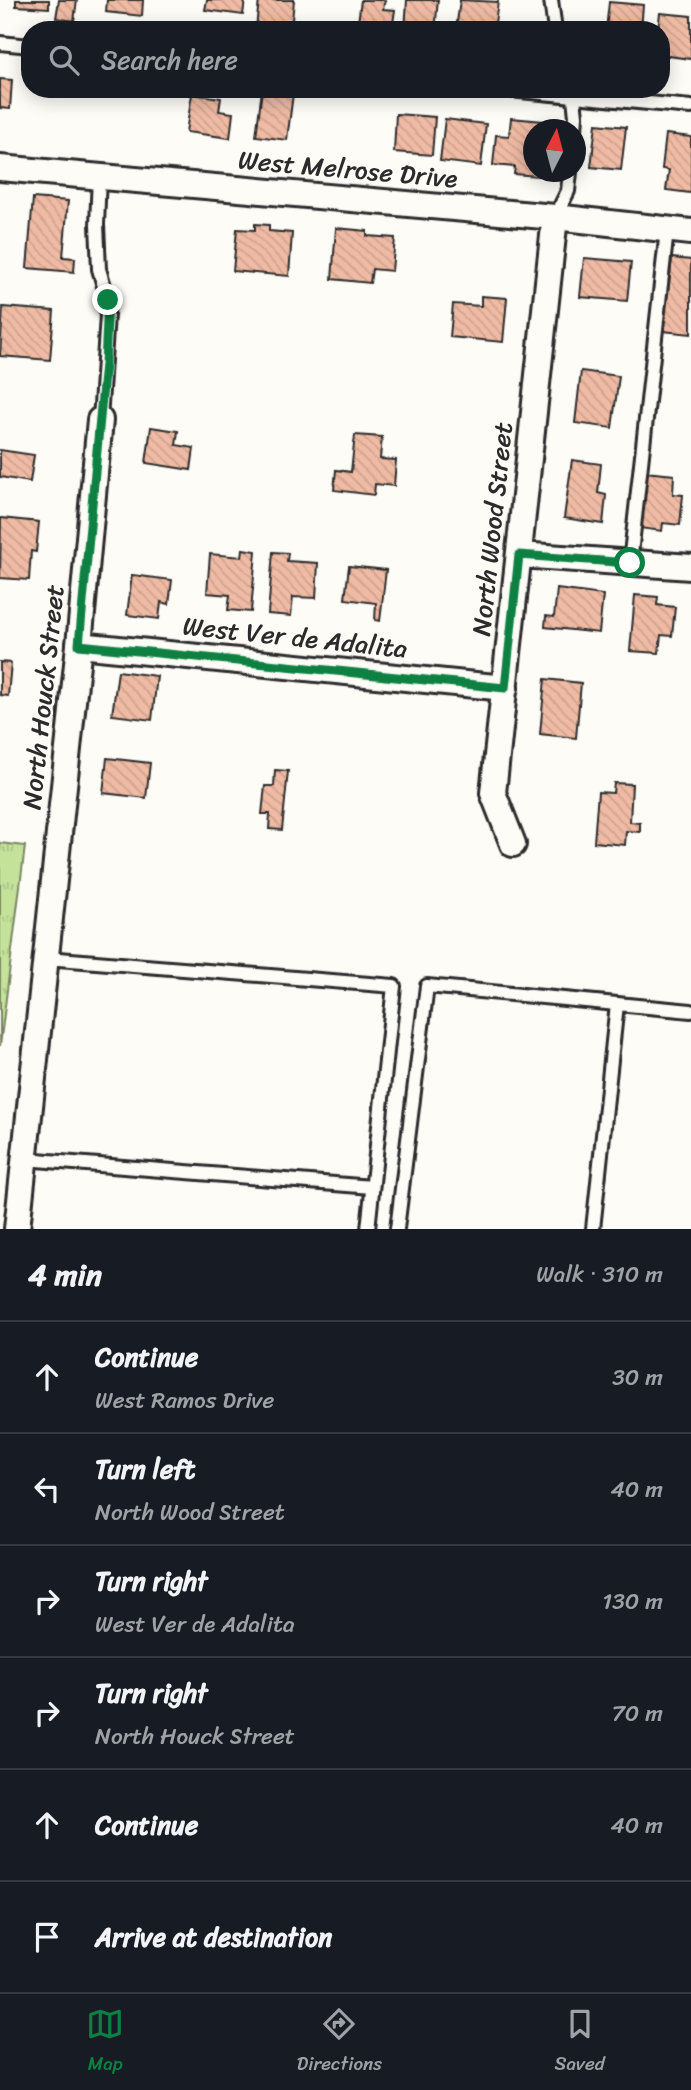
<!DOCTYPE html>
<html lang="en">
<head>
<meta charset="utf-8">
<style>
	:root { --surface:#171b24; --page:#20242c; --text:#f1f3f6; --muted:#9ea1a6; --line:#363941; --accent:#0b8043 }
	body { margin:0; font-family:Sriracha,sans-serif; background:var(--page); color:var(--text) }
	.compass { position:absolute; left:523px; top:119px; width:63px; height:63px; border-radius:50%; background:var(--surface); box-shadow:0 4px 18px #0003; rotate:6deg }
	.stop { position:absolute; width:21px; height:21px; margin:-16px; border:5px solid #0b8043; border-radius:50%; background:#fff }
	.stop.end { background:#0b8043; border-color:#fff; box-shadow:0 2px 7px #0008 }
	.list { margin:0; padding:0; list-style:none }
	h2 { display:flex; justify-content:space-between; align-items:center; height:91px; margin:0; padding:0 28px; font-size:30px }
	h2 small { font-size:23px; font-weight:400; color:var(--muted) }
	.list li { display:grid; grid-template-columns:46px 1fr auto; gap:21px; align-items:center; box-sizing:border-box; height:112px; padding:0 28px; border-top:2px solid var(--line) }
	.list b { display:block; font-size:26px; white-space:nowrap }
	.list p { margin:0; font-size:23px; white-space:nowrap; color:var(--muted) }
	.list em { font-size:23px; font-style:normal; color:var(--muted) }
	.icon { flex:none; width:38px; height:38px; fill:none; stroke:currentColor; stroke-width:2; stroke-linecap:round; stroke-linejoin:round }
	.map { position:relative; flex:none; width:691px; height:1229px; overflow:hidden }
	.search { position:absolute; background:var(--surface); box-shadow:0 4px 18px #0003; left:21px; right:21px; top:21px; height:77px; display:flex; align-items:center; gap:18px; box-sizing:border-box; padding:0 24px; border-radius:28px; color:var(--muted); font-size:26px }
	.sheet { height:763px; background:var(--surface) }
	nav { display:flex; justify-content:space-around; align-items:center; box-sizing:border-box; height:98px; border-top:2px solid var(--line); background:var(--surface); font-size:19px; color:var(--muted) }
	nav a { display:grid; justify-items:center; gap:4px }
	nav .on { color:var(--accent) }
	.map>svg:first-child { display:block }
	.grass { fill:url(#grass-tufts); stroke:#788662; stroke-width:2 }
	.building { fill:url(#building-back-hatch); stroke:#2b2b2b; stroke-width:2 }
	.lines { fill:none; stroke-linecap:round; stroke-linejoin:round }
	.service-casing { stroke:#2b2b2b; stroke-width:18 }
	.minor-casing { stroke:#2b2b2b; stroke-width:30 }
	.service { stroke:#fdfcf7; stroke-width:12 }
	.minor { stroke:#fdfcf7; stroke-width:24 }
	.route { stroke:#0b8043; stroke-width:9 }
	.labels { text-anchor:middle; stroke-width:5; stroke-linejoin:round; paint-order:stroke }
	.street-label { font-size:26px; fill:#2b2b2b; stroke:#fdfcf7 }
</style>
</head>
<body>
<div class="map">
<svg width="691" height="1229" viewBox="0 0 691 1229">
	<defs>
		<pattern id="grass-tufts" width="24" height="20" patternUnits="userSpaceOnUse" patternTransform="scale(1.75)"><rect width="24" height="20" fill="#c4e29a"/><path d="M3 7l-1-3M5 7V3M7 7l1-3M15 17l-1-3M17 17v-4M19 17l1-3" fill="none" stroke="#a9c285"/></pattern>
		<pattern id="building-back-hatch" width="6" height="6" patternUnits="userSpaceOnUse" patternTransform="scale(1.75)"><rect width="6" height="6" fill="#f0bba4"/><path d="M-1 5l2 2M0 0l6 6M5-1l2 2" fill="none" stroke="#cea18d"/></pattern>
	</defs>
	<rect width="100%" height="100%" fill="#fdfcf7"/>
	<filter id="ink" filterUnits="userSpaceOnUse"><feTurbulence type="fractalNoise" baseFrequency=".0143" numOctaves="2"/><feDisplacementMap in="SourceGraphic" scale="14" xChannelSelector="R" yChannelSelector="G"/><feConvolveMatrix kernelMatrix="1 2 1 2 8 2 1 2 1" color-interpolation-filters="sRGB"/></filter>
	<g filter="url(#ink)">
		<!-- grass -->
		<path class="grass" d="M0,843L25,846L0,1046Z"/>
		<!-- building -->
		<g class="building">
			<path d="M16,0H49V8L16,6Z"/>
			<path d="M59,0H77L74,21L56,18Z"/>
			<path d="M107,0H143L142,16L106,12Z"/>
			<path d="M207,0H245L243,15L205,10Z"/>
			<path d="M259,0H294L291,30L256,28Z"/>
			<path d="M361,0H385L383,9L395,10L392,30H357Z"/>
			<path d="M407,0H438L435,30H405Z"/>
			<path d="M460,0L498,2L494,30H456Z"/>
			<path d="M609,2L643,5L641,30H606Z"/>
			<path d="M660,13L691,16V59L661,55V30H658Z"/>
			<path d="M0,79L12,80L10,109L0,108Z"/>
			<path d="M262,90L293,94L287,140L256,136Z"/>
			<path d="M192,94L221,98L219,111L233,113L230,138L186,132Z"/>
			<path d="M396,114L435,117L432,155L394,152Z"/>
			<path d="M511,118L543,121V130H534V172H539L538,176L514,174L515,167L493,165L496,135L509,136Z"/>
			<path d="M445,119L486,124L481,166L440,161Z"/>
			<path d="M596,124L626,127L621,170L591,167Z"/>
			<path d="M666,134L691,137V193L666,190L669,170L662,169Z"/>
			<path d="M33,198L68,201L63,257L75,258L74,272L27,268Z"/>
			<path d="M255,224L269,225V231L292,233L289,276L233,271L237,229L255,230Z"/>
			<path d="M336,228L367,231V236L395,238L392,271L372,269L370,283L332,279Z"/>
			<path d="M584,258L631,262L627,301L580,297Z"/>
			<path d="M672,258L691,260V334L663,331Z"/>
			<path d="M481,296L507,298L503,342L450,337L453,304L481,306Z"/>
			<path d="M3,307L54,311L50,360L0,356Z"/>
			<path d="M581,371L619,376L612,428L575,423Z"/>
			<path d="M151,427L178,431L176,445L194,448L191,470L146,463Z"/>
			<path d="M355,435L382,437L380,459L396,460L394,486L375,484L374,495L334,490L336,470L351,472Z"/>
			<path d="M0,450L34,455L30,482L0,477Z"/>
			<path d="M572,460L601,464L598,493L606,495L603,524L564,518Z"/>
			<path d="M645,472L674,475L673,494L683,495L680,525L663,523L662,531L639,528Z"/>
			<path d="M1,518L39,522L36,552L31,551L29,580L0,578Z"/>
			<path d="M243,549L256,551L251,612L228,610L230,595L207,593L210,554L242,557Z"/>
			<path d="M273,552L288,553L287,561L318,563L316,598L293,597L291,616L268,614Z"/>
			<path d="M349,566L386,570L380,621L375,620L376,603L345,599Z"/>
			<path d="M132,575L172,580L169,604L161,602L159,619L127,615Z"/>
			<path d="M557,589L603,595L599,633L545,627L546,616L554,617Z"/>
			<path d="M635,595L658,597L657,605L675,607L672,636L661,635L659,653L630,651Z"/>
			<path d="M0,662L11,663L8,696L0,695Z"/>
			<path d="M118,671L157,676L152,720L112,715Z"/>
			<path d="M545,679L581,683L576,738L540,734Z"/>
			<path d="M107,758L150,763L146,798L103,793Z"/>
			<path d="M275,770L288,771L282,830L269,829L270,814H262L265,786H274Z"/>
			<path d="M614,783L632,784L630,822L640,823V832L626,831L625,845L594,842L598,792L613,793Z"/>
		</g>
		<g class="lines">
			<!-- service casing -->
			<g class="service-casing">
				<g id="service">
					<path d="M551,0L555,30"/>
					<path d="M0,43L30,46"/>
					<path d="M499,89L691,107"/>
					<path d="M573,89L576,116L575,130"/>
					<path d="M99,176L97,225L99,269L108,300L100,420"/>
					<path d="M555,217L568,191L570,172"/>
					<path d="M630,563L667,230"/>
					<path d="M46,958L394,986L368,1229"/>
					<path d="M24,1159L372,1187"/>
					<path d="M397,1229L427,986L691,1011"/>
					<path d="M593,1229L617,1004"/>
				</g>
			</g>
			<!-- minor casing -->
			<g class="minor-casing">
				<g id="minor">
					<path d="M0,168L555,217L691,232"/>
					<path d="M519,555L691,567"/>
					<path d="M79,645L505,688"/>
					<path d="M513,844L493,793L555,217"/>
					<path d="M17,1229L79,645L100,420"/>
				</g>
			</g>
			<!-- service -->
			<use href="#service" class="service"/>
			<!-- minor -->
			<use href="#minor" class="minor"/>
		</g>
	</g>
	<g class="lines" filter="url(#ink)">
		<!-- route -->
		<path class="route" d="M108,300L105,364L79,645L505,688L519,555L630,563"/>
	</g>
	<g class="labels">
		<!-- street labels -->
		<g class="street-label">
			<text transform="translate(348 169) rotate(5)" y="9">West Melrose Drive</text>
			<text transform="translate(492 529) rotate(-84)" y="9">North Wood Street</text>
			<text transform="translate(295 637) rotate(6)" y="9">West Ver de Adalita</text>
			<text transform="translate(43 697) rotate(-84)" y="9">North Houck Street</text>
		</g>
	</g>
</svg>
<svg class="compass" viewBox="-18 -18 36 36"><path d="M0-13l5 13h-10z" fill="#e53935"/><path d="M0 13l5-13h-10z" fill="#9ea1a6"/></svg>
<div class="stop" style="left:630px;top:563px"></div>
<div class="stop end" style="left:108px;top:300px"></div>
<div class="search"><svg class="icon" aria-label="search" viewBox="0 0 24 24"><circle cx="10" cy="10" r="6"/><path d="M15 15l6 6"/></svg>Search here</div>
</div>
<section class="sheet">
<h2>4 min<small>Walk · 310 m</small></h2>
<ul class="list">
<li><svg class="icon" aria-label="ahead" viewBox="0 0 24 24"><path d="M12 20V5M6 11l6-6 6 6"/></svg><div><b>Continue</b><p>West Ramos Drive</p></div><em>30 m</em></li>
<li><svg class="icon" aria-label="left" viewBox="0 0 24 24"><path d="M17 20v-9H6M10 6l-5 5 5 5"/></svg><div><b>Turn left</b><p>North Wood Street</p></div><em>40 m</em></li>
<li><svg class="icon" aria-label="right" viewBox="0 0 24 24"><path d="M7 20v-9h11M14 6l5 5-5 5"/></svg><div><b>Turn right</b><p>West Ver de Adalita</p></div><em>130 m</em></li>
<li><svg class="icon" aria-label="right" viewBox="0 0 24 24"><path d="M7 20v-9h11M14 6l5 5-5 5"/></svg><div><b>Turn right</b><p>North Houck Street</p></div><em>70 m</em></li>
<li><svg class="icon" aria-label="ahead" viewBox="0 0 24 24"><path d="M12 20V5M6 11l6-6 6 6"/></svg><div><b>Continue</b></div><em>40 m</em></li>
<li><svg class="icon" aria-label="arrive" viewBox="0 0 24 24"><path d="M6 21V4h12l-3 4 3 4H6"/></svg><div><b>Arrive at destination</b></div></li>
</ul>
</section>
<nav>
<a class="on"><svg class="icon" aria-label="map" viewBox="0 0 24 24"><path d="M3 6l6-2 6 2 6-2v14l-6 2-6-2-6 2zM9 4v14M15 6v14"/></svg>Map</a>
<a><svg class="icon" aria-label="directions" viewBox="0 0 24 24"><path d="M12 3l9 9-9 9-9-9zM9 14v-3h6M13 9l2 2-2 2"/></svg>Directions</a>
<a><svg class="icon" aria-label="saved" viewBox="0 0 24 24"><path d="M7 4h10v16l-5-4-5 4z"/></svg>Saved</a>
</nav>
</body>
</html>
